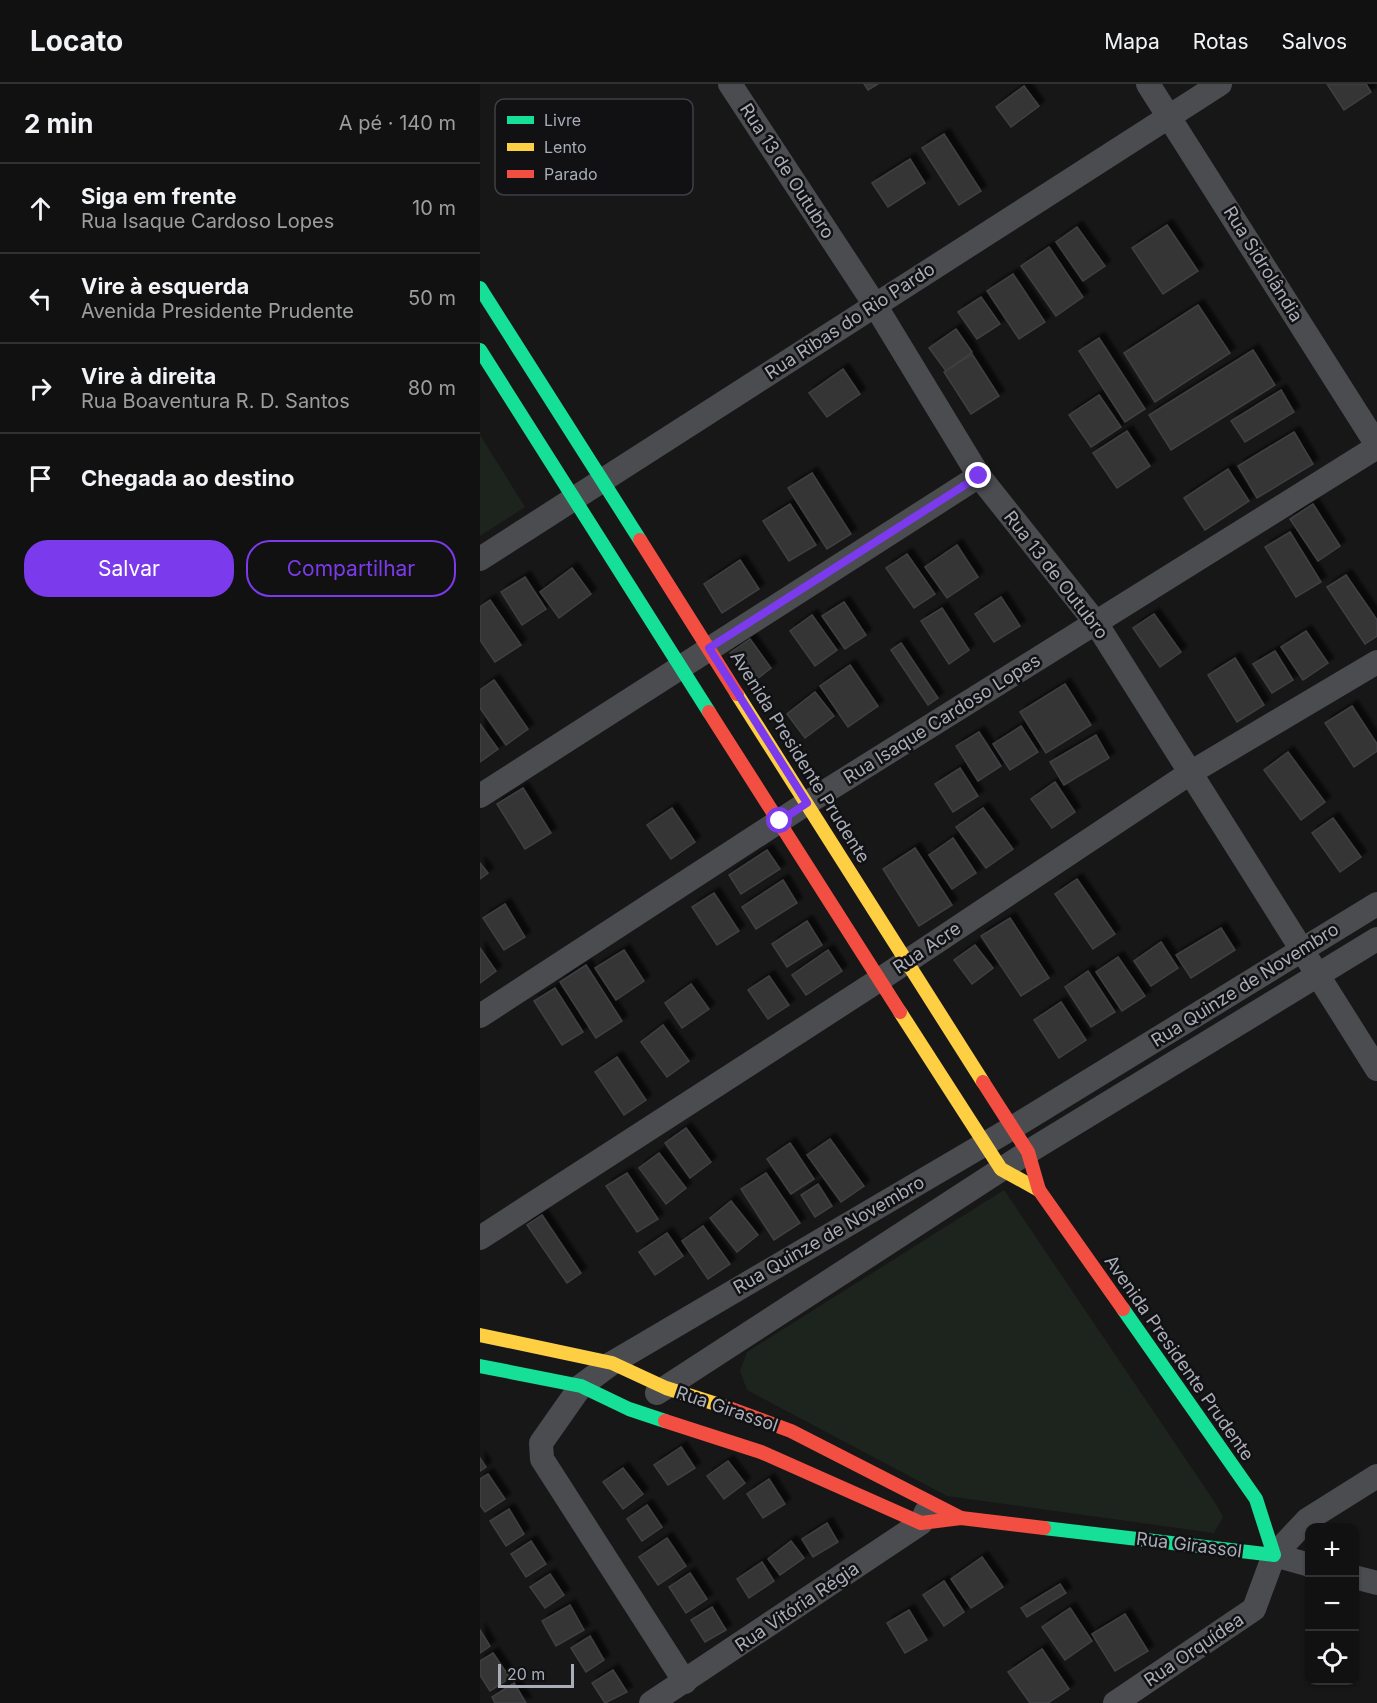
<!DOCTYPE html>
<html lang="pt">
<head>
<meta charset="utf-8">
<style>
	:root { --surface:#111; --page:#1e1f1f; --text:#f1f3f6; --muted:#9c9d9f; --line:#303131; --accent:#7c3aed }
	body { margin:0; font-family:Inter,sans-serif; background:var(--page); color:var(--text) }
	.controls { position:absolute; right:18px; bottom:18px; display:grid; overflow:hidden; border-radius:12px; box-shadow:0 2px 4px #0004 }
	.controls button { width:54px; height:54px; display:grid; place-items:center; padding:0; border:0; border-bottom:2px solid var(--line); background:var(--surface); color:var(--text); font:30px sans-serif }
	.scale { position:absolute; left:18px; bottom:15px; width:76px; box-sizing:border-box; padding-left:6px; border:3px solid #a8adb8; border-top:0; font-size:16px; line-height:21px; white-space:nowrap; color:#a8adb8; -webkit-text-stroke:4px #111113; paint-order:stroke }
	.stop { position:absolute; width:18px; height:18px; margin:-14px; border:4px solid #7c3aed; border-radius:50%; background:#fff }
	.stop.end { background:#7c3aed; border-color:#fff; box-shadow:0 2px 6px #0008 }
	.list { margin:0; padding:0; list-style:none }
	h2 { display:flex; justify-content:space-between; align-items:center; height:78px; margin:0; padding:0 24px; font-size:26px }
	h2 small { font-size:20px; font-weight:400; color:var(--muted) }
	.list li { display:grid; grid-template-columns:39px 1fr auto; gap:18px; align-items:center; box-sizing:border-box; height:90px; padding:0 24px; border-top:2px solid var(--line) }
	.list b { display:block; font-size:22px; white-space:nowrap }
	.list p { margin:0; font-size:20px; white-space:nowrap; color:var(--muted) }
	.list em { font-size:20px; font-style:normal; color:var(--muted) }
	.actions { display:flex; gap:12px; padding:18px 24px }
	.actions a { flex:1; padding:14px 0; border:2px solid var(--accent); border-radius:24px; text-align:center; font-size:21px; color:var(--accent) }
	.actions .main { background:var(--accent); color:#fff }
	.icon { flex:none; width:33px; height:33px; fill:none; stroke:currentColor; stroke-width:2; stroke-linecap:round; stroke-linejoin:round }
	.map { position:relative; flex:none; width:897px; height:1619px; overflow:hidden }
	header { display:flex; align-items:center; gap:36px; box-sizing:border-box; height:84px; padding:0 30px; background:var(--surface); border-bottom:2px solid var(--line) }
	header strong { font-size:28px }
	nav { display:flex; gap:33px; margin-inline-start:auto; font-size:21px }
	main { display:flex }
	aside { flex:1; background:var(--surface) }
	.map>svg:first-child { display:block }
	.green { fill:#1d241e }
	.building { fill:#353536; stroke:#3f4043; stroke-width:1.5; filter:url(#shadow) }
	.lines { fill:none; stroke-linecap:round; stroke-linejoin:round }
	.street { stroke:#4b4c50; stroke-width:24 }
	.fast { stroke:#16e098; stroke-width:14 }
	.slow { stroke:#ffcf43; stroke-width:14 }
	.jam { stroke:#f24e42; stroke-width:14 }
	.route { stroke:#7c3aed; stroke-width:8 }
	.labels { text-anchor:middle; stroke-width:5; stroke-linejoin:round; paint-order:stroke }
	.street-label { font-size:18px; fill:#a8adb8; stroke:#111113 }
	.key { fill:#111113; stroke:#3e4045; stroke-width:1.5 }
	.key-label { font-size:16px; fill:#a8adb8 }
</style>
</head>
<body>
<header>
<strong>Locato</strong>
<nav><a>Mapa</a><a>Rotas</a><a>Salvos</a></nav>
</header>
<main>
<aside>
<h2>2 min<small>A pé · 140 m</small></h2>
<ul class="list">
<li><svg class="icon" aria-label="ahead" viewBox="0 0 24 24"><path d="M12 20V5M6 11l6-6 6 6"/></svg><div><b>Siga em frente</b><p>Rua Isaque Cardoso Lopes</p></div><em>10 m</em></li>
<li><svg class="icon" aria-label="left" viewBox="0 0 24 24"><path d="M17 20v-9H6M10 6l-5 5 5 5"/></svg><div><b>Vire à esquerda</b><p>Avenida Presidente Prudente</p></div><em>50 m</em></li>
<li><svg class="icon" aria-label="right" viewBox="0 0 24 24"><path d="M7 20v-9h11M14 6l5 5-5 5"/></svg><div><b>Vire à direita</b><p>Rua Boaventura R. D. Santos</p></div><em>80 m</em></li>
<li><svg class="icon" aria-label="arrive" viewBox="0 0 24 24"><path d="M6 21V4h12l-3 4 3 4H6"/></svg><div><b>Chegada ao destino</b></div></li>
</ul>
<div class="actions"><a class="main">Salvar</a><a>Compartilhar</a></div>
</aside>
<div class="map">
<svg width="897" height="1619" viewBox="0 0 897 1619">
	<defs>
		<filter id="shadow"><feDropShadow dx="5.5" dy="-5.5" stdDeviation="1.5" flood-color="#0009"/></filter>
	</defs>
	<rect width="100%" height="100%" fill="#171717"/>
	<!-- green -->
	<g class="green">
		<path d="M0,351L45,423L0,452Z"/>
		<path d="M524,1106L736,1420L743,1433L734,1449L467,1412L267,1306L260,1287L267,1268Z"/>
	</g>
	<!-- building -->
	<g class="building">
		<path d="M384,0H398L388,6Z"/>
		<path d="M847,0H886L891,8L864,26Z"/>
		<path d="M544,2L559,22L531,43L516,23Z"/>
		<path d="M464,50L501,107L479,121L442,64Z"/>
		<path d="M430,75L445,99L408,123L392,99Z"/>
		<path d="M687,141L718,187L683,210L652,164Z"/>
		<path d="M597,143L625,182L603,197L576,158Z"/>
		<path d="M569,163L603,213L576,232L541,182Z"/>
		<path d="M533,190L565,238L539,255L507,207Z"/>
		<path d="M501,213L520,240L497,255L478,228Z"/>
		<path d="M718,221L750,269L675,318L644,269Z"/>
		<path d="M476,245L492,268L466,287L449,264Z"/>
		<path d="M619,254L665,325L645,338L599,267Z"/>
		<path d="M773,266L795,301L691,366L669,331Z"/>
		<path d="M492,270L519,312L491,330L464,288Z"/>
		<path d="M363,285L380,310L347,333L329,309Z"/>
		<path d="M801,306L814,328L765,358L751,337Z"/>
		<path d="M619,311L641,343L611,363L589,331Z"/>
		<path d="M647,347L670,382L637,404L613,369Z"/>
		<path d="M814,348L833,380L777,414L758,382Z"/>
		<path d="M748,385L769,417L725,446L704,414Z"/>
		<path d="M332,389L371,450L347,465L308,404Z"/>
		<path d="M310,420L336,461L309,477L283,437Z"/>
		<path d="M833,420L860,462L838,477L810,435Z"/>
		<path d="M810,448L841,498L816,513L785,463Z"/>
		<path d="M477,461L498,493L467,514L445,483Z"/>
		<path d="M427,470L455,510L434,524L406,484Z"/>
		<path d="M260,476L279,505L242,529L224,500Z"/>
		<path d="M92,484L111,510L79,534L60,508Z"/>
		<path d="M866,491L897,536V552L885,560L847,503Z"/>
		<path d="M45,493L66,525L42,541L21,508Z"/>
		<path d="M521,513L540,542L514,558L495,530Z"/>
		<path d="M10,516L41,561L15,578L0,556V523Z"/>
		<path d="M364,518L386,551L365,565L342,532Z"/>
		<path d="M462,524L489,566L469,580L441,537Z"/>
		<path d="M674,530L701,568L680,583L653,544Z"/>
		<path d="M332,531L357,566L335,582L310,547Z"/>
		<path d="M826,547L848,579L823,596L801,563Z"/>
		<path d="M270,555L291,584L272,599L250,569Z"/>
		<path d="M421,559L458,614L448,621L411,566Z"/>
		<path d="M795,567L813,596L792,609L773,580Z"/>
		<path d="M755,574L784,621L757,638L728,591Z"/>
		<path d="M370,581L398,622L368,643L340,602Z"/>
		<path d="M14,596L48,645L26,661L0,624V606Z"/>
		<path d="M585,600L611,641L566,669L540,628Z"/>
		<path d="M335,608L354,632L325,654L307,630Z"/>
		<path d="M872,622L897,660V667L874,683L845,639Z"/>
		<path d="M0,640L18,665L0,678Z"/>
		<path d="M541,642L558,668L530,686L513,660Z"/>
		<path d="M499,648L521,682L498,697L476,662Z"/>
		<path d="M616,651L629,674L584,701L570,678Z"/>
		<path d="M808,668L845,718L821,736L784,686Z"/>
		<path d="M480,684L498,712L473,728L455,700Z"/>
		<path d="M575,698L595,728L572,744L551,715Z"/>
		<path d="M43,704L71,749L45,765L17,720Z"/>
		<path d="M192,724L215,758L191,775L167,741Z"/>
		<path d="M503,724L533,765L506,784L476,743Z"/>
		<path d="M853,734L881,773L860,788L832,749Z"/>
		<path d="M473,754L496,789L472,805L449,771Z"/>
		<path d="M435,764L472,821L439,842L403,785Z"/>
		<path d="M287,766L300,785L261,810L249,791Z"/>
		<path d="M0,779L8,789L0,795Z"/>
		<path d="M597,795L635,850L613,865L575,810Z"/>
		<path d="M303,796L317,819L276,845L262,823Z"/>
		<path d="M234,809L259,847L237,861L212,823Z"/>
		<path d="M25,820L45,853L24,866L3,834Z"/>
		<path d="M530,834L569,894L541,912L501,852Z"/>
		<path d="M327,837L342,861L307,883L292,860Z"/>
		<path d="M741,844L755,866L711,894L696,871Z"/>
		<path d="M681,858L698,884L671,902L654,877Z"/>
		<path d="M495,861L513,884L492,900L474,876Z"/>
		<path d="M0,864L16,887L0,899Z"/>
		<path d="M144,866L164,897L136,916L115,884Z"/>
		<path d="M348,866L362,887L326,911L312,891Z"/>
		<path d="M638,873L665,912L642,927L616,888Z"/>
		<path d="M106,881L142,937L116,954L80,898Z"/>
		<path d="M608,887L635,928L611,943L585,903Z"/>
		<path d="M289,892L309,921L288,935L268,906Z"/>
		<path d="M211,900L229,925L202,944L185,919Z"/>
		<path d="M75,904L103,948L82,961L54,917Z"/>
		<path d="M581,918L606,956L579,974L554,936Z"/>
		<path d="M183,941L209,977L187,993L161,958Z"/>
		<path d="M137,973L166,1016L144,1031L115,988Z"/>
		<path d="M206,1044L231,1078L210,1094L185,1059Z"/>
		<path d="M350,1055L384,1102L361,1118L327,1071Z"/>
		<path d="M310,1059L334,1095L311,1110L287,1075Z"/>
		<path d="M179,1069L206,1104L186,1120L159,1084Z"/>
		<path d="M147,1089L178,1135L157,1148L126,1102Z"/>
		<path d="M286,1089L320,1139L294,1156L261,1105Z"/>
		<path d="M338,1100L352,1122L335,1133L321,1111Z"/>
		<path d="M251,1117L278,1151L257,1168L230,1134Z"/>
		<path d="M62,1131L101,1189L87,1199L47,1141Z"/>
		<path d="M223,1142L250,1180L228,1195L202,1157Z"/>
		<path d="M187,1149L203,1172L175,1191L159,1168Z"/>
		<path d="M201,1363L215,1384L188,1401L174,1381Z"/>
		<path d="M0,1374L6,1383L0,1387Z"/>
		<path d="M248,1377L265,1399L244,1415L227,1392Z"/>
		<path d="M143,1384L163,1410L143,1425L123,1398Z"/>
		<path d="M8,1390L25,1415L5,1428L0,1421V1395Z"/>
		<path d="M289,1395L305,1420L283,1434L267,1410Z"/>
		<path d="M167,1421L182,1443L162,1457L147,1435Z"/>
		<path d="M29,1425L44,1450L26,1462L10,1437Z"/>
		<path d="M347,1439L358,1458L333,1473L322,1455Z"/>
		<path d="M187,1454L206,1482L178,1501L159,1473Z"/>
		<path d="M51,1457L66,1480L46,1493L31,1470Z"/>
		<path d="M311,1457L324,1474L300,1491L288,1475Z"/>
		<path d="M502,1473L523,1503L491,1524L471,1495Z"/>
		<path d="M282,1478L294,1497L269,1514L257,1495Z"/>
		<path d="M210,1489L227,1515L206,1529L189,1503Z"/>
		<path d="M70,1490L84,1511L65,1524L50,1503Z"/>
		<path d="M464,1497L484,1528L464,1542L443,1511Z"/>
		<path d="M580,1500L586,1509L547,1533L541,1524Z"/>
		<path d="M90,1521L104,1546L76,1562L62,1537Z"/>
		<path d="M232,1523L246,1546L225,1558L211,1536Z"/>
		<path d="M590,1524L612,1557L585,1576L562,1543Z"/>
		<path d="M429,1526L447,1556L425,1569L407,1539Z"/>
		<path d="M645,1530L668,1567L635,1587L612,1550Z"/>
		<path d="M0,1546L10,1562L0,1569Z"/>
		<path d="M110,1552L124,1576L106,1588L91,1564Z"/>
		<path d="M562,1565L589,1605L568,1619H550L528,1588Z"/>
		<path d="M13,1569L30,1594L10,1607L0,1591V1577Z"/>
		<path d="M133,1586L147,1608L125,1619L112,1599Z"/>
		<path d="M34,1599L46,1619H15L12,1613Z"/>
	</g>
	<g class="lines">
		<!-- street -->
		<g class="street">
			<path d="M250,0L395,221L499,392L616,539L897,985"/>
			<path d="M668,0L897,361"/>
			<path d="M0,475L740,0"/>
			<path d="M0,712L499,392"/>
			<path d="M0,932L327,719L897,363"/>
			<path d="M0,1154L399,896L710,689L897,578"/>
			<path d="M177,1309L548,1068L897,855"/>
			<path d="M794,1471L830,1481"/>
			<path d="M874,1493L897,1499"/>
			<path d="M205,1598L62,1375L61,1359L101,1302L132,1279L532,1044L897,820"/>
			<path d="M171,1619L441,1439L446,1428"/>
			<path d="M635,1619L774,1525L794,1471L827,1436L897,1392"/>
		</g>
		<!-- fast -->
		<g class="fast">
			<path d="M0,204L160,456"/>
			<path d="M0,266L229,628"/>
			<path d="M0,1282L101,1302L149,1325L185,1337"/>
			<path d="M564,1444L794,1471L776,1415L643,1225"/>
		</g>
		<!-- slow -->
		<g class="slow">
			<path d="M257,610L503,998"/>
			<path d="M420,928L521,1085L559,1106"/>
			<path d="M0,1251L132,1279L186,1304L249,1324"/>
		</g>
		<!-- jam -->
		<g class="jam">
			<path d="M160,456L257,610"/>
			<path d="M229,628L420,928"/>
			<path d="M503,998L548,1068L559,1106L643,1225"/>
			<path d="M249,1324L311,1347L481,1434"/>
			<path d="M185,1337L281,1368L441,1439L481,1434L564,1444"/>
		</g>
	</g>
	<g class="lines">
		<!-- route -->
		<path class="route" d="M300,737L327,719L229,564L499,392"/>
	</g>
	<g class="labels">
		<!-- street labels -->
		<g class="street-label">
			<text transform="translate(307 87) rotate(57)" y="6">Rua 13 de Outubro</text>
			<text transform="translate(783 180) rotate(58)" y="6">Rua Sidrolândia</text>
			<text transform="translate(370 237) rotate(-33)" y="6">Rua Ribas do Rio Pardo</text>
			<text transform="translate(576 491) rotate(52)" y="6">Rua 13 de Outubro</text>
			<text transform="translate(462 635) rotate(-32)" y="6">Rua Isaque Cardoso Lopes</text>
			<text transform="translate(320 673) rotate(58)" y="6">Avenida Presidente Prudente</text>
			<text transform="translate(447 864) rotate(-34)" y="6">Rua Acre</text>
			<text transform="translate(765 901) rotate(-32)" y="6">Rua Quinze de Novembro</text>
			<text transform="translate(349 1151) rotate(-30)" y="6">Rua Quinze de Novembro</text>
			<text transform="translate(699 1274) rotate(55)" y="6">Avenida Presidente Prudente</text>
			<text transform="translate(247 1325) rotate(19)" y="6">Rua Girassol</text>
			<text transform="translate(709 1461) rotate(7)" y="6">Rua Girassol</text>
			<text transform="translate(317 1523) rotate(-34)" y="6">Rua Vitória Régia</text>
			<text transform="translate(714 1566) rotate(-34)" y="6">Rua Orquídea</text>
		</g>
	</g>
	<!-- legend -->
	<rect x="15" y="15" width="198" height="96" rx="9" class="key"/>
	<rect x="27" y="32" width="27" height="8" fill="#16e098"/>
	<rect x="27" y="59" width="27" height="8" fill="#ffcf43"/>
	<rect x="27" y="86" width="27" height="8" fill="#f24e42"/>
	<g class="key-label">
		<text x="64" y="42">Livre</text>
		<text x="64" y="69">Lento</text>
		<text x="64" y="96">Parado</text>
	</g>
</svg>
<div class="controls">
<button>+</button>
<button>−</button>
<button><svg class="icon" aria-label="locate" viewBox="0 0 24 24"><circle cx="12" cy="12" r="6"/><path d="M12 2v4M12 18v4M2 12h4M18 12h4"/></svg></button>
</div>
<div class="scale">20 m</div>
<div class="stop" style="left:300px;top:737px"></div>
<div class="stop end" style="left:499px;top:392px"></div>
</div>
</main>
</body>
</html>
